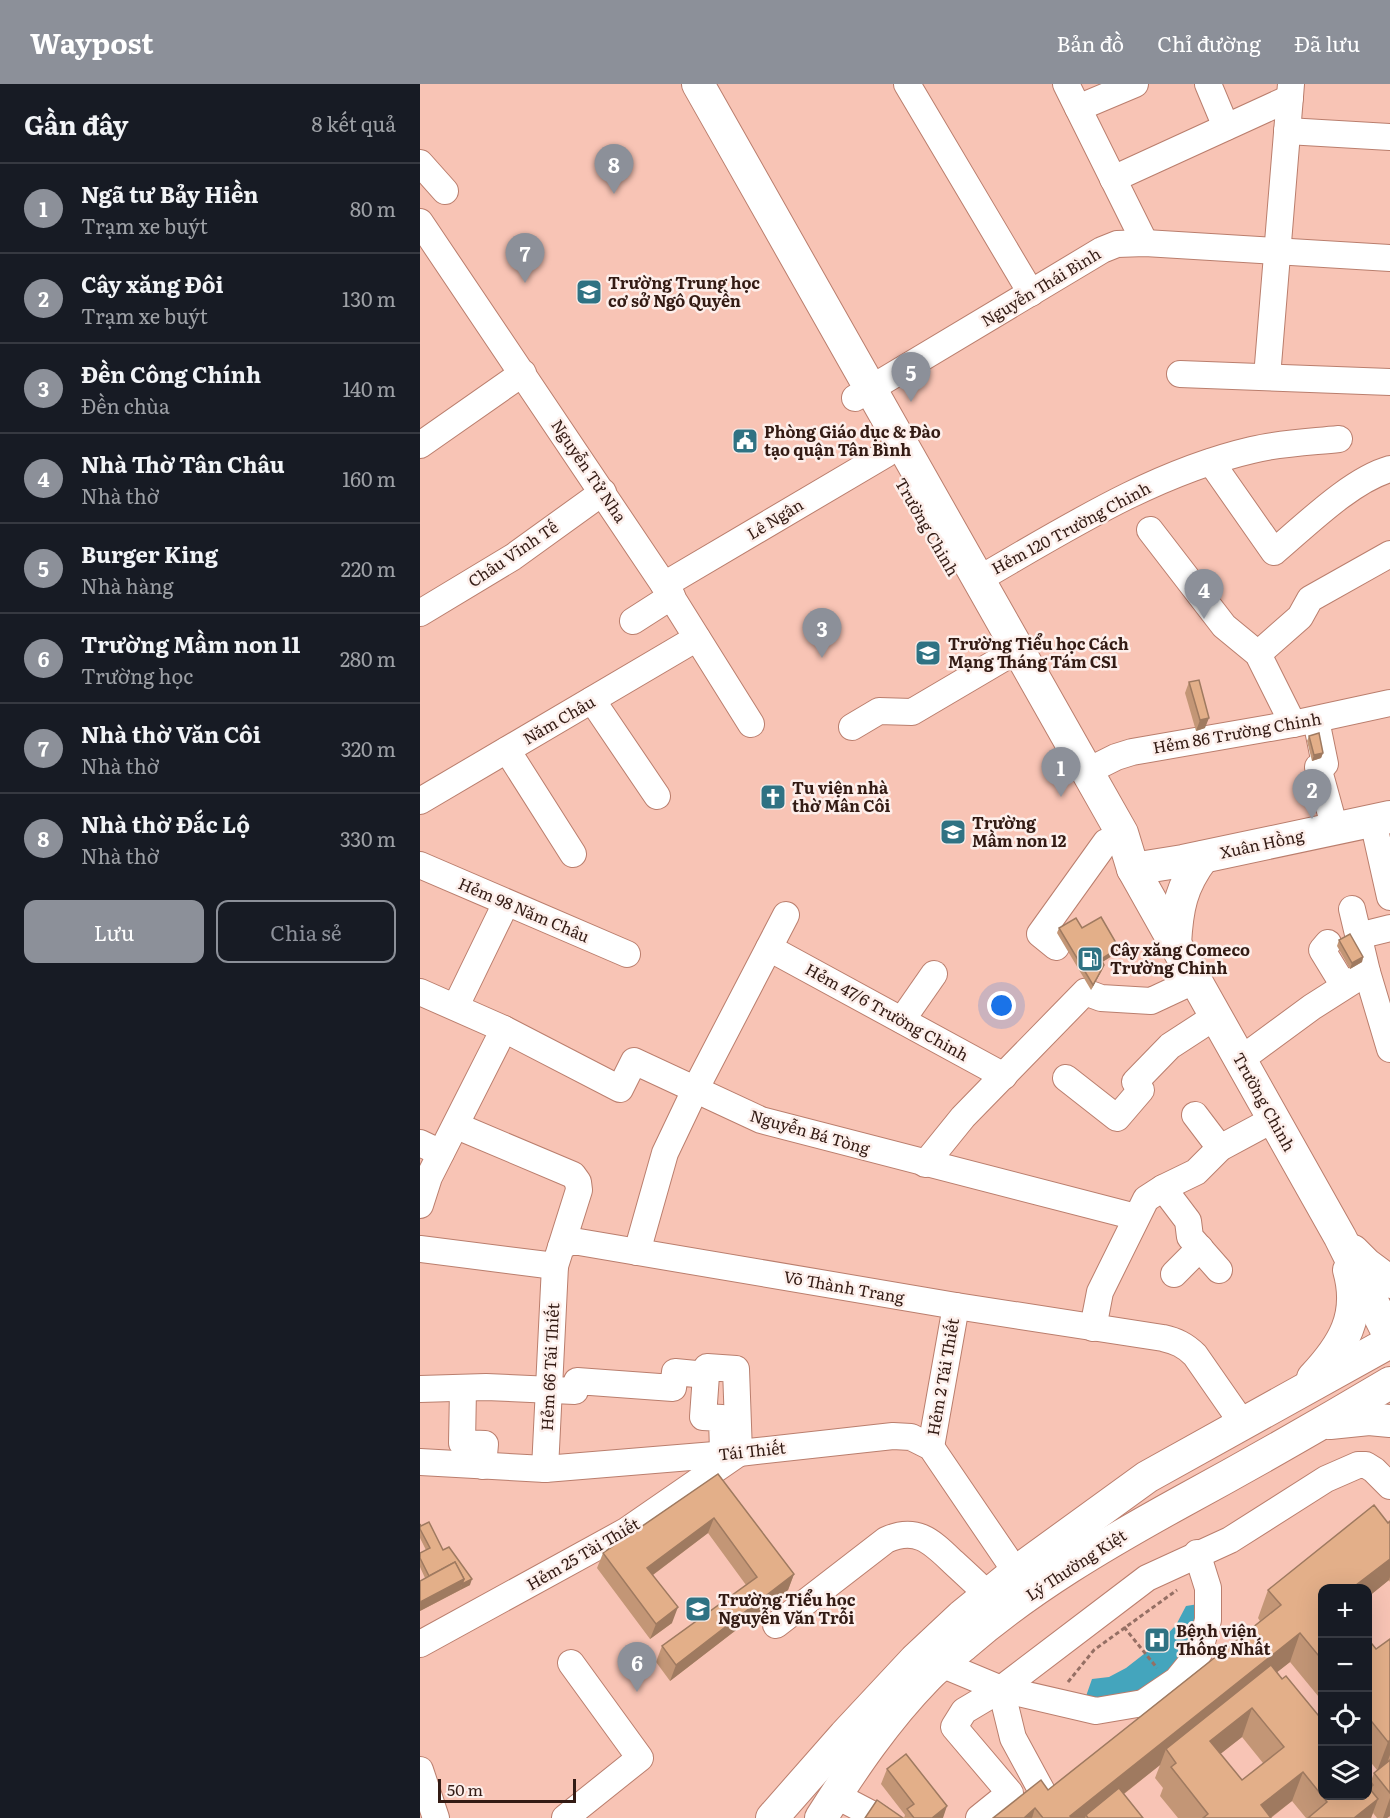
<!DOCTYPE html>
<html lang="vi">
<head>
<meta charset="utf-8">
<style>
	:root { --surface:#171b24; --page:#20242c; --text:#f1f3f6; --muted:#9ea1a6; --line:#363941; --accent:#8c9099 }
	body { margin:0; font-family:Literata,serif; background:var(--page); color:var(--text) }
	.controls { position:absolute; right:18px; bottom:18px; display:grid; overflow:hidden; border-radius:12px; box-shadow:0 6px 24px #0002 }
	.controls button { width:54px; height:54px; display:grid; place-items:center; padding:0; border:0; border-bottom:2px solid var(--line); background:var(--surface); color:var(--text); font:30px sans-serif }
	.scale { position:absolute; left:18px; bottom:15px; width:138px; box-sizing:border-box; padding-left:6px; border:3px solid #331b14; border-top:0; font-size:16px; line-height:21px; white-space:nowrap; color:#331b14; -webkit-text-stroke:4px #fdefeb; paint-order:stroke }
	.you { position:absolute; left:582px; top:922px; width:21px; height:21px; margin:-15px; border:4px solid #fff; border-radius:50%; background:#1a73e8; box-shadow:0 0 0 9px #1a73e833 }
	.badge { display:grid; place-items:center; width:39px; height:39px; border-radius:50%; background:var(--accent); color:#fff; font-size:20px; font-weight:700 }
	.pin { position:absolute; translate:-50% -50px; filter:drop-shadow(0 2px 3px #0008) }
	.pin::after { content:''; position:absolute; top:32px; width:21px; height:18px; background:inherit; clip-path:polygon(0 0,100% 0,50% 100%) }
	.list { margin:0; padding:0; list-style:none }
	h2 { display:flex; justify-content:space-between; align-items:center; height:78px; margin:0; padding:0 24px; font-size:26px }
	h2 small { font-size:20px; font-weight:400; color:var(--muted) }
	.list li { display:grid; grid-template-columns:39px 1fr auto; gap:18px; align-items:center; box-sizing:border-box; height:90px; padding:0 24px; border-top:2px solid var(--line) }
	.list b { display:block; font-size:22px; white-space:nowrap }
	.list p { margin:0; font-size:20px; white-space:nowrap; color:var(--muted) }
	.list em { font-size:20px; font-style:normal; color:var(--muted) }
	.actions { display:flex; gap:12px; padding:18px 24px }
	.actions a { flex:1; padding:14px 0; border:2px solid var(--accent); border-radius:12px; text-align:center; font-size:21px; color:var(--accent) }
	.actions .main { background:var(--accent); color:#fff }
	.icon { flex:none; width:33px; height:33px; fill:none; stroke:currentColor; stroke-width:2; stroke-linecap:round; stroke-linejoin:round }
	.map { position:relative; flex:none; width:970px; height:1734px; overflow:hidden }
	header { display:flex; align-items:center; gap:36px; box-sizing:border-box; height:84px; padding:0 30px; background:var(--accent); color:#fff }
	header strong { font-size:28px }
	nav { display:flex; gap:33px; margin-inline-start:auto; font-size:21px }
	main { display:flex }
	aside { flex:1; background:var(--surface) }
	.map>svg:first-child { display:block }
	.water { fill:#44a5bd }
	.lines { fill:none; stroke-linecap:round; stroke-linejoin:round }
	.minor-casing { stroke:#ba7e6d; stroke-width:28 }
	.major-casing { stroke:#ba7e6d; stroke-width:34 }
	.path { stroke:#956f64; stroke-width:3; stroke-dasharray:4.5 3; stroke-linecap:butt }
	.minor { stroke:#fff; stroke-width:26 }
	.major { stroke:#fff; stroke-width:32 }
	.wall { fill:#c39676; fill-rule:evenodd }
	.shaded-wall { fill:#9f7a60 }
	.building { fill:#e3af89; stroke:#9f7a60; stroke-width:1.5; fill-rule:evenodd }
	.labels { text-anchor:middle; stroke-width:5; stroke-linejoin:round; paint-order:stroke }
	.poi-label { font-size:16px; font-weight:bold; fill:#331b14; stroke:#fdefeb; text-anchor:start }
	.street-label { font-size:16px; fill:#331b14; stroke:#fdefeb }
</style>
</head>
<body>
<header>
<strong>Waypost</strong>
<nav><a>Bản đồ</a><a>Chỉ đường</a><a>Đã lưu</a></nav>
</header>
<main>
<aside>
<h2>Gần đây<small>8 kết quả</small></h2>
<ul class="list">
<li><span class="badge">1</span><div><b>Ngã tư Bảy Hiền</b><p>Trạm xe buýt</p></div><em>80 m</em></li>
<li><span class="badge">2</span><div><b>Cây xăng Đôi</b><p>Trạm xe buýt</p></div><em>130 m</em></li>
<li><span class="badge">3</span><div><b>Đền Công Chính</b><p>Đền chùa</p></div><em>140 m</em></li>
<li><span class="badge">4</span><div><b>Nhà Thờ Tân Châu</b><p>Nhà thờ</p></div><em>160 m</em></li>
<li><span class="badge">5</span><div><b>Burger King</b><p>Nhà hàng</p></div><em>220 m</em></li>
<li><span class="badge">6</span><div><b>Trường Mầm non 11</b><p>Trường học</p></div><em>280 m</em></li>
<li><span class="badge">7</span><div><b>Nhà thờ Văn Côi</b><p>Nhà thờ</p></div><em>320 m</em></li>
<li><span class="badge">8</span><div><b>Nhà thờ Đắc Lộ</b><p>Nhà thờ</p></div><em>330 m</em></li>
</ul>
<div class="actions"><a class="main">Lưu</a><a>Chia sẻ</a></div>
</aside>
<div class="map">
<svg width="970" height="1734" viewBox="0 0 970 1734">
	<rect width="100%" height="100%" fill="#f8c4b5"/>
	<!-- water -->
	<path class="water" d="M785,1519L780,1556L727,1608L665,1615L672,1595L689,1593L706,1584L742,1556L756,1541L766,1522Z"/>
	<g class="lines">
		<!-- minor casing -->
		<g class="minor-casing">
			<g id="minor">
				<path d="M487,0L611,209"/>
				<path d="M646,0L725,159"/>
				<path d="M788,0L806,43"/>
				<path d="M658,24L715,0"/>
				<path d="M867,47L970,53"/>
				<path d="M0,79L25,107"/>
				<path d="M693,95L870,14"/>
				<path d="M0,138L244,501L331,640"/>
				<path d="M760,290L970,298"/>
				<path d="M847,293L871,0"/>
				<path d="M435,314L682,166L697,160L725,159L970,174"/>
				<path d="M0,361L103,289"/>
				<path d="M791,378L854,468C885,442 931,396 970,385"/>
				<path d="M730,446L804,542L838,570L873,640"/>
				<path d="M559,495C646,445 733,389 832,366C860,359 890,358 919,355"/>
				<path d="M244,501L466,370"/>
				<path d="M0,529L93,473L183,408"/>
				<path d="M213,537L252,512"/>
				<path d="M838,570L880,533L890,515L970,470"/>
				<path d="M172,616L237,712"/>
				<path d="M896,636L905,680L898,683L915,745"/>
				<path d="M432,643L459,627L492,628L582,575"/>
				<path d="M87,666L153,770"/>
				<path d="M668,687L696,673L712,668L873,640L970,619"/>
				<path d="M0,717L277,554"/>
				<path d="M953,737L970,813"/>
				<path d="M0,781L207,870"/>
				<path d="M932,825L947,888L970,965"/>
				<path d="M938,852L970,844"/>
				<path d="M908,859L902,866L924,902"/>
				<path d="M636,863L620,850L686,758"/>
				<path d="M349,864L584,992"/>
				<path d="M0,908L84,945L200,1005L214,977L341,1036L716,1133"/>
				<path d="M36,922L86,819"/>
				<path d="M482,936L514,890"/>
				<path d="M820,976L892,923L947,888"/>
				<path d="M646,994L697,1034L721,1006L715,998L750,962L796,932"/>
				<path d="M775,1031L800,1064"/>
				<path d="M37,1042L153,1091L158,1098L159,1106L141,1163"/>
				<path d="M0,1059L21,1069"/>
				<path d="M505,1080L543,1033L665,908L681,914L731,917L776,896"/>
				<path d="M743,1104L768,1137L770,1153L799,1186"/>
				<path d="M0,1121L9,1093L84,945"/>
				<path d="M0,1165L135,1182L141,1163L150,1158H159L536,1222L743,1254C756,1257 765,1261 775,1271L823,1340"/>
				<path d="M217,1168L245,1069L275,1006L366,831"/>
				<path d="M754,1190L780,1164"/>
				<path d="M673,1244L680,1208L726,1115L743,1104L776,1088L800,1064L854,1035"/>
				<path d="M286,1291L283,1333L302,1334L303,1367"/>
				<path d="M0,1305L66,1303L155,1307L157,1297L253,1304L255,1288L286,1291L287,1283L316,1285L319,1369L206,1447L0,1560"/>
				<path d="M43,1305L42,1359L65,1360L63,1382"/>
				<path d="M511,1363L536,1222"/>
				<path d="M0,1378L125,1385L319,1369L473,1352L491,1353L511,1363L596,1488"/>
				<path d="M125,1385L135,1182"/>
				<path d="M356,1541L466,1456C497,1442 512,1458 533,1478C545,1489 557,1500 568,1511"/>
				<path d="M521,1580L581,1605L676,1627L723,1619L757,1596L779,1569L788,1536V1504L777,1469"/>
				<path d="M581,1605L593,1654L631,1724"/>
				<path d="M0,1686L16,1734"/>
				<path d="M415,1711L459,1734"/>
				<path d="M145,1734L220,1674L151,1579"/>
				<path d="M559,1734L590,1709L534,1643L544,1627L581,1605L727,1494L810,1456L906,1395L938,1381H946L954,1386L970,1402"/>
			</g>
		</g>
		<!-- major casing -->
		<g class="major-casing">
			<g id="major">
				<path d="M278,0L702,749L713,785L920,1153L970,1253"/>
				<path d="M713,785L763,777L970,733"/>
				<path d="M755,860C757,824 761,802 783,773"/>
				<path d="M933,1167L946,1180L970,1198"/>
				<path d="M893,1294C923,1262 942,1232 929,1186"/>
				<path d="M910,1339L949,1335L970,1337"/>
				<path d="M352,1734L425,1651L495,1576L542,1532L596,1488L727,1393L970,1258"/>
				<path d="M401,1734C433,1684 465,1636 507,1593C519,1581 532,1571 545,1560C611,1503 685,1460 761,1418C831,1380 901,1340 970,1299"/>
			</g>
		</g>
		<!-- path -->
		<g class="path">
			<path d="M704,1543L737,1584"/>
			<path d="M648,1598L674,1566L757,1506"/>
		</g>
		<!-- minor -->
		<use href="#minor" class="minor"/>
		<!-- major -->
		<use href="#major" class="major"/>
	</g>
	<!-- wall -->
	<g class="wall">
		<path d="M769,598L785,644L776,647L765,609Z"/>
		<path d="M889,652L903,669L901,674L892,677L887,657Z"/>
		<path d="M639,844H662L697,869L682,878V886L671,906L637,849Z"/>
		<path d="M919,856L943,873L942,878L930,885L917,862Z"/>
		<path d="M298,1390L374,1490L368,1506L250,1597L236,1578L242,1562L326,1501L288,1449L233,1491L252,1539L230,1555L177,1484L183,1469Z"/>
		<path d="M970,1437V1498L969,1496L948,1513V1504H903V1618L870,1578L857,1588L951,1697L954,1689L957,1686L948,1675V1555L956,1565L970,1555V1732L967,1734H957L953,1729L951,1734H886L872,1717L851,1734H758L740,1712L743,1704L735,1694L740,1681L704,1710L723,1734H573L628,1706L840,1537L838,1534L848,1506ZM822,1653L843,1679L822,1696L800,1670Z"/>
		<path d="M0,1440L1,1442L23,1466L50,1501L0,1527L5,1494L0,1483V1469L6,1466L0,1454Z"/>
		<path d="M467,1685L523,1734H484L485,1731L461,1700Z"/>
	</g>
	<!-- shaded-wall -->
	<g class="shaded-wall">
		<path d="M789,634L785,644L776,647L780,636Z"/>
		<path d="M903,669L901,674L892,677L894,671Z"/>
		<path d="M699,864L697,869L679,880L681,875Z"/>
		<path d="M943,873L942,878L930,885L932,879Z"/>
		<path d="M684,881L682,886L671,906L673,901Z"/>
		<path d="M294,1434L288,1449L222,1499L227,1484Z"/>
		<path d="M970,1475V1493L969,1496L948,1513V1504H932Z"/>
		<path d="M374,1490L368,1506L250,1597L256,1581Z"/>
		<path d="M44,1495L40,1506L0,1527V1518Z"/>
		<path d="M52,1495L50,1501L40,1506L42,1500Z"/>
		<path d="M258,1523L252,1539L230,1555L236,1540Z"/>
		<path d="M880,1549L870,1578L751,1672L746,1665L740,1681L673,1734L666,1731L665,1734H649L650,1732Z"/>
		<path d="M832,1624L822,1653L780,1686L790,1657Z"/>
		<path d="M970,1656V1671L967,1679L957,1687L968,1658Z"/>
		<path d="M883,1688L872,1717L850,1734L841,1721Z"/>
		<path d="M953,1701L944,1726L958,1715L951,1734H934L949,1704Z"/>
		<path d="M970,1714V1732L967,1734H963Z"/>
		<path d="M527,1722L523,1734H512Z"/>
		<path d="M615,1724L612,1734H604Z"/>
	</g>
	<!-- building -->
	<g class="building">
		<path d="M779,596L789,634L780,636L769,598Z"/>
		<path d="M899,649L903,669L894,671L889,652Z"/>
		<path d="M681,833L699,864L681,875L684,881L673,901L639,844L656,834L662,844Z"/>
		<path d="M930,850L943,873L932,879L919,856Z"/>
		<path d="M298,1390L374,1490L256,1581L242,1562L337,1493L294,1434L227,1484L258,1523L236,1540L183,1469Z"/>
		<path d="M954,1421L968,1439L970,1437V1475L932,1504H903V1577L880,1549L650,1732L652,1734H623L615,1724L604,1734H573L621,1696L628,1706L861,1521L848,1506Z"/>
		<path d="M9,1438L23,1466L29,1463L52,1495L42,1500L44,1495L35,1478L9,1492L0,1474V1469L10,1464L0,1445V1440L1,1442Z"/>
		<path d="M35,1478L44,1495L0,1518V1497Z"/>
		<path d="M948,1555L956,1565L970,1555V1656L968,1658L948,1633Z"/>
		<path d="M851,1581L862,1595L866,1592L903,1637V1712H948V1693L953,1701L949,1704L958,1715L934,1734H888L907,1718L883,1688L841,1721L851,1734H783L788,1730L751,1683L756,1679L746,1665ZM832,1624L864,1663L822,1696L790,1657Z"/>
		<path d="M486,1670L527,1722L512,1734H494L487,1725L494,1720L467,1685Z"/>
		<path d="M970,1676V1709L954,1689Z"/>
		<path d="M699,1704L723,1734H668L666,1731Z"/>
		<path d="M457,1716L483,1734H445Z"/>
	</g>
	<!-- icons -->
	<defs>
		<g id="school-square" transform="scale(1.35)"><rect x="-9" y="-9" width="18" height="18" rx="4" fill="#2f7283" stroke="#fdefeb"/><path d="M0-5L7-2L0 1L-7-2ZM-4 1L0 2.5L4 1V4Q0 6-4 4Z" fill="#fff"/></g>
		<g id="civic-square" transform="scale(1.35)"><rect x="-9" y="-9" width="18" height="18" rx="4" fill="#2f7283" stroke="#fdefeb"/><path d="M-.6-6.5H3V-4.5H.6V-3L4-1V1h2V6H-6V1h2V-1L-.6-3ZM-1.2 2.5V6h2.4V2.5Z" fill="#fff"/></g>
		<g id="church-square" transform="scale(1.35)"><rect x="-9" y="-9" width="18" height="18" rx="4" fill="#2f7283" stroke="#fdefeb"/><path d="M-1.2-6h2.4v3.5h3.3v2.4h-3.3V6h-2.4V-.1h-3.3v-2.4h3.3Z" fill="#fff"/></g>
		<g id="fuel-square" transform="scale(1.35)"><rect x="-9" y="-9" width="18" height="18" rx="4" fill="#2f7283" stroke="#fdefeb"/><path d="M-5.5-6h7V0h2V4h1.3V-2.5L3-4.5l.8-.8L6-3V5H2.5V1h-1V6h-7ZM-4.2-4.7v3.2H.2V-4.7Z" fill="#fff"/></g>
		<g id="hospital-square" transform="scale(1.35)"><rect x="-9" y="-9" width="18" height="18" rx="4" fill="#2f7283" stroke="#fdefeb"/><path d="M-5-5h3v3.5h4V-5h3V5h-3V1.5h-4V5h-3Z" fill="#fff"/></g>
	</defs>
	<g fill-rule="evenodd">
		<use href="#school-square" x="169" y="208"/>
		<use href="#civic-square" x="325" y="357"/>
		<use href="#school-square" x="508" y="569"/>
		<use href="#church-square" x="353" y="713"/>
		<use href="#school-square" x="533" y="748"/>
		<use href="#fuel-square" x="670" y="875"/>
		<use href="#school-square" x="278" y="1525"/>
		<use href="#hospital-square" x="737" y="1556"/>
	</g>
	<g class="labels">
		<!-- poi labels -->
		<g class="poi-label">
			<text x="188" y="205">Trường Trung học<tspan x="188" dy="18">cơ sở Ngô Quyền</tspan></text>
			<text x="344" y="354">Phòng Giáo dục &amp; Đào<tspan x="344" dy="18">tạo quận Tân Bình</tspan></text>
			<text x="528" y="566">Trường Tiểu học Cách<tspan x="528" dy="18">Mạng Tháng Tám CS1</tspan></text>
			<text x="372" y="710">Tu viện nhà<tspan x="372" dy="18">thờ Mân Côi</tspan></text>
			<text x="552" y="745">Trường<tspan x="552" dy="18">Mầm non 12</tspan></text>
			<text x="690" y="872">Cây xăng Comeco<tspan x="690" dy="18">Trường Chinh</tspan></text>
			<text x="298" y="1522">Trường Tiểu học<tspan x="298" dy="18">Nguyễn Văn Trỗi</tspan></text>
			<text x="756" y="1553">Bệnh viện<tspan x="756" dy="18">Thống Nhất</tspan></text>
		</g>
		<!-- street labels -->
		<g class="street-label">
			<text transform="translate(621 203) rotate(-31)" y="6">Nguyễn Thái Bình</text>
			<text transform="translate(169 387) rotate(56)" y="6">Nguyễn Tử Nha</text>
			<text transform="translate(355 435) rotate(-31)" y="6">Lê Ngân</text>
			<text transform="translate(507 443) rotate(60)" y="6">Trường Chinh</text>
			<text transform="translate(651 444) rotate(-28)" y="6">Hẻm 120 Trường Chinh</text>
			<text transform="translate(93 470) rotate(-34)" y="6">Châu Vĩnh Tế</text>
			<text transform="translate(139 636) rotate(-30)" y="6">Năm Châu</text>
			<text transform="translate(817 649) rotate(-10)" y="6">Hẻm 86 Trường Chinh</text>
			<text transform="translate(842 760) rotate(-12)" y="6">Xuân Hồng</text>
			<text transform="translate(104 826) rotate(23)" y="6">Hẻm 98 Năm Châu</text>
			<text transform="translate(467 928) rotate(29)" y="6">Hẻm 47/6 Trường Chinh</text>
			<text transform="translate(844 1018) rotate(61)" y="6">Trường Chinh</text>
			<text transform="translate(390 1048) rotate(16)" y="6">Nguyễn Bá Tòng</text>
			<text transform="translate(424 1203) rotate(10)" y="6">Võ Thành Trang</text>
			<text transform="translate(130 1283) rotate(-87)" y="6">Hẻm 66 Tái Thiết</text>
			<text transform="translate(523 1293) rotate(-80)" y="6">Hẻm 2 Tái Thiết</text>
			<text transform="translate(332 1367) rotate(-6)" y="6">Tái Thiết</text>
			<text transform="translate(163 1470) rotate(-30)" y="6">Hẻm 25 Tài Thiết</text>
			<text transform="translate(656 1481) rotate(-33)" y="6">Lý Thường Kiệt</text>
		</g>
	</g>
</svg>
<div class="controls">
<button>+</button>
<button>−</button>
<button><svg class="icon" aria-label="locate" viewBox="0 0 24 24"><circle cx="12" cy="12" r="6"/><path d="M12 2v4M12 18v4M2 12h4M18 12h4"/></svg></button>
<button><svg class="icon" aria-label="layers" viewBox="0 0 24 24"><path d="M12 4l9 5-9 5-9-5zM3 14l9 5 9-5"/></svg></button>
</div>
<div class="scale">50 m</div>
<div class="you"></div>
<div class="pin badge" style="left:641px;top:713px">1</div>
<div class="pin badge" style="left:892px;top:735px">2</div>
<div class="pin badge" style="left:402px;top:574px">3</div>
<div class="pin badge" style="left:784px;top:535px">4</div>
<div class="pin badge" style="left:491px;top:318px">5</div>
<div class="pin badge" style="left:217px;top:1608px">6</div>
<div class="pin badge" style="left:105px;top:199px">7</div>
<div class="pin badge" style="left:194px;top:110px">8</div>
</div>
</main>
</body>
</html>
